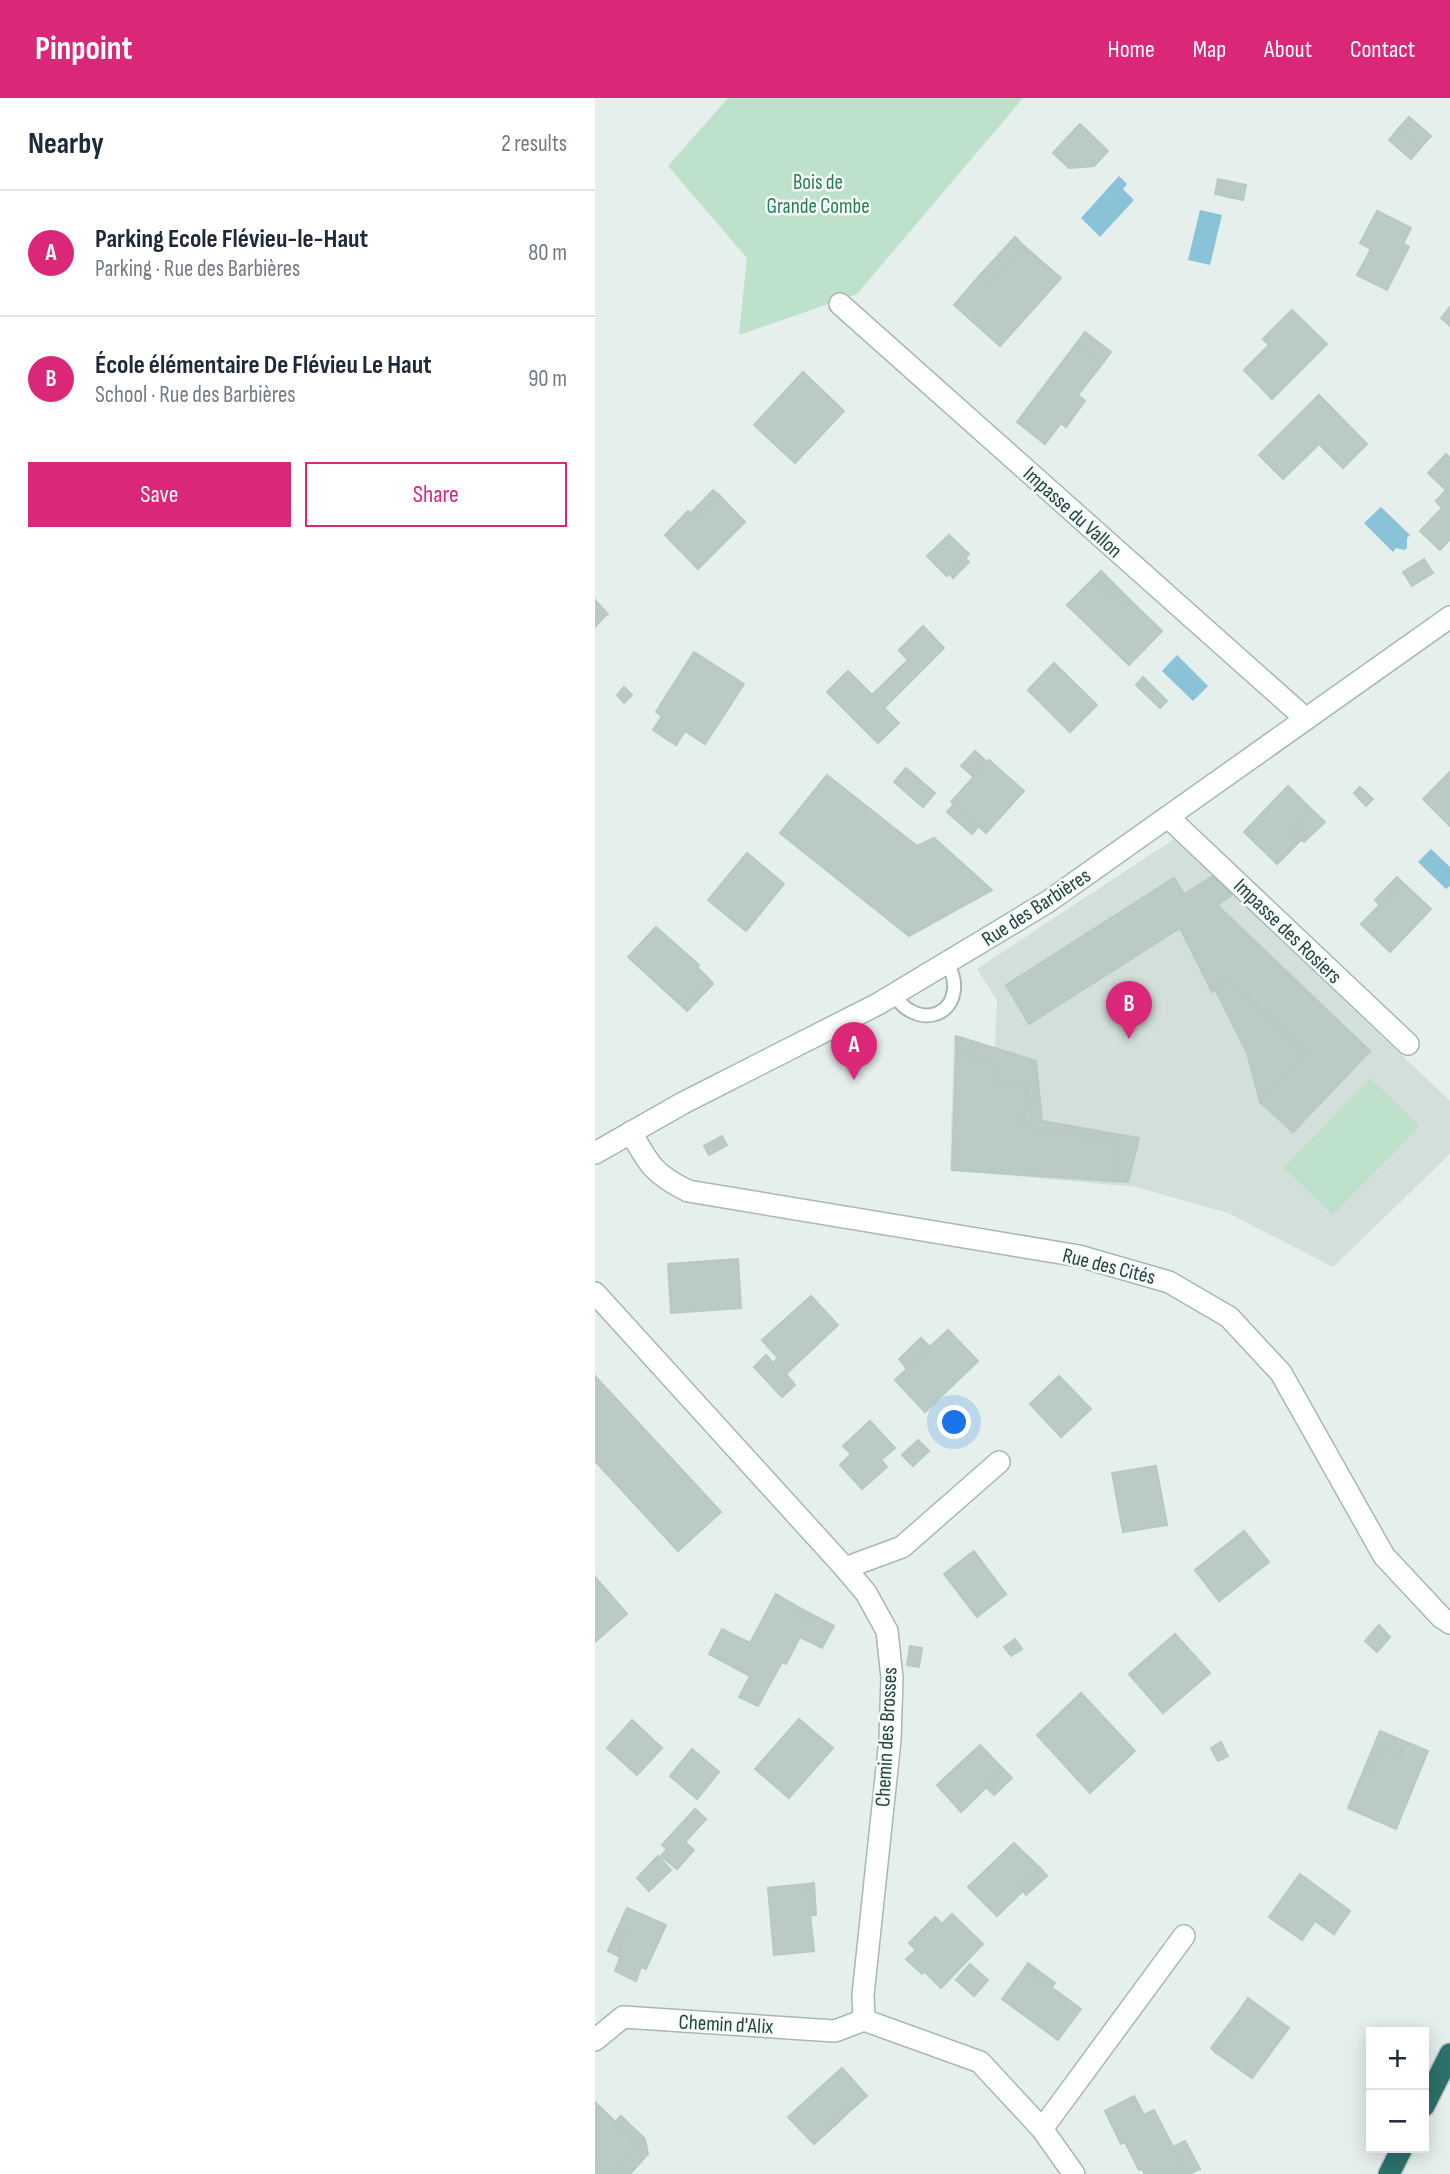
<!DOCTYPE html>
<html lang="en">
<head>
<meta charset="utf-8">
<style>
	:root { --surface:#fff; --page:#f6f6f7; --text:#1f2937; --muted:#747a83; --line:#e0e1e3; --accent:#db2777 }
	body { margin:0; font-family:"Sofia Sans Condensed",sans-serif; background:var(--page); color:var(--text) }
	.controls { position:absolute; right:21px; bottom:21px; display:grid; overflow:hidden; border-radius:0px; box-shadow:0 4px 18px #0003 }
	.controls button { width:63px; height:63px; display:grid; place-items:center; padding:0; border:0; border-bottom:2px solid var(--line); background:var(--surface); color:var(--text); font:35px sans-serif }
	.you { position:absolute; left:360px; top:1325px; width:24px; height:24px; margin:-18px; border:5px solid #fff; border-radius:50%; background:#1a73e8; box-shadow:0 0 0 10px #1a73e833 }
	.badge { display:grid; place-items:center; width:46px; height:46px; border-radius:50%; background:var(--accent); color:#fff; font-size:23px; font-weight:700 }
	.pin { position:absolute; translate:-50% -58px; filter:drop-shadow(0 2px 4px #0008) }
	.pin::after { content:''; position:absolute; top:37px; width:24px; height:21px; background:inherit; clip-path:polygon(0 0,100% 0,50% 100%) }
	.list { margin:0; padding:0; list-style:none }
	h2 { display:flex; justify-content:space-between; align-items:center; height:91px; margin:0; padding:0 28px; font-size:30px }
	h2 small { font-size:23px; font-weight:400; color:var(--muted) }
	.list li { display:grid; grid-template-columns:46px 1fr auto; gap:21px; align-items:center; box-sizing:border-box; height:126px; padding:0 28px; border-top:2px solid var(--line) }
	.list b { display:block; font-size:26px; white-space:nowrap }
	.list p { margin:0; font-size:23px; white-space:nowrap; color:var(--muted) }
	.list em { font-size:23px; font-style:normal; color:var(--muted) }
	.actions { display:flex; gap:14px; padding:21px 28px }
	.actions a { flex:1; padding:16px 0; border:2px solid var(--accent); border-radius:0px; text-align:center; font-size:24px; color:var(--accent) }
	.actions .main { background:var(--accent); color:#fff }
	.map { position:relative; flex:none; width:855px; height:2076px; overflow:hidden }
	header { display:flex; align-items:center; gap:42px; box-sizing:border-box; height:98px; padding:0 35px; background:var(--accent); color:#fff }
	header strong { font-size:33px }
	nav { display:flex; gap:38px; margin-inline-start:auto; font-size:24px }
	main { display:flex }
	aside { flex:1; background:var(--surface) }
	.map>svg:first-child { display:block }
	.built { fill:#d3dfdb }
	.green { fill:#bde1cb }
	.water { fill:#8ac2d7 }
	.building { fill:#bacac5; stroke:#b7c9c4; stroke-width:2 }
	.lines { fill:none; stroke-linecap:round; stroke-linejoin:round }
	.service-casing { stroke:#a7b8b4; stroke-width:16 }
	.minor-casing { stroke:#a7b8b4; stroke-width:24 }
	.motorway-casing { stroke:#c1cac9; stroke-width:24 }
	.service { stroke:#fff; stroke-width:12 }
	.minor { stroke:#fff; stroke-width:21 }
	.motorway { stroke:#2c716b; stroke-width:21 }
	.labels { text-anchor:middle; stroke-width:5; stroke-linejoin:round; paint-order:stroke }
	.park-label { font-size:21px; fill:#297d53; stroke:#f6fbf9 }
	.street-label { font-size:21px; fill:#22433e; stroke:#f6fbf9 }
</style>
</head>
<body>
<header>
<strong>Pinpoint</strong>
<nav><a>Home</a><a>Map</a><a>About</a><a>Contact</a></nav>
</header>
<main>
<aside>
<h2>Nearby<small>2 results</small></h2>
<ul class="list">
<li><span class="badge">A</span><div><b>Parking Ecole Flévieu-le-Haut</b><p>Parking · Rue des Barbières</p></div><em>80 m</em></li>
<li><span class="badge">B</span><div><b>École élémentaire De Flévieu Le Haut</b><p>School · Rue des Barbières</p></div><em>90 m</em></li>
</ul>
<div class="actions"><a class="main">Save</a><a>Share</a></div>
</aside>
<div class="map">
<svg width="855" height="2076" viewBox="0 0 855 2076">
	<rect width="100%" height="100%" fill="#e5efec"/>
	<!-- built -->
	<path class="built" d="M579,741L855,1003V1056L738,1169L633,1115L541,1089L355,1072L359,938L400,949L402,902L382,871Z"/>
	<!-- green -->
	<g class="green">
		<path d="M133,0H428L262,196L144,237L152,160L73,68Z"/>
		<path d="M775,980L824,1028L738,1117L689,1070Z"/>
	</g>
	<!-- water -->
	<g class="water">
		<path d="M524,78L532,86L528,91L539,102L505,139L486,120Z"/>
		<path d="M605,112L627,117L615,167L593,162Z"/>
		<path d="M786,409L815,437L812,440V450L809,452L801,450L798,454L769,425Z"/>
		<path d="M582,557L613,588L598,603L567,573Z"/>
		<path d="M836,751L855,769V788L851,791L823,764Z"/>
	</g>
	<!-- building -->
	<g class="building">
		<path d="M814,19L836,38L826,49L804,30Z"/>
		<path d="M485,26L513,53L499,68L474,70L458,55Z"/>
		<path d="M804,30L826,49L816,61L794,42Z"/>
		<path d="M623,81L651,87L648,102L620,96Z"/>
		<path d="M782,113L816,130L808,146L814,149L792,192L762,177L776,151L765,145Z"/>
		<path d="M420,139L429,148L395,186L385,177Z"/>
		<path d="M429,148L466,180L405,248L359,207L385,177L395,186Z"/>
		<path d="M855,209V228L846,220Z"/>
		<path d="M697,212L732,246L677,301L649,272L674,247L668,241Z"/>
		<path d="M490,234L516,254L507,266L481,246Z"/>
		<path d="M481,246L507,266L483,297L490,303L471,329L466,325L450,346L422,324Z"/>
		<path d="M208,274L249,313L200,365L159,327Z"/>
		<path d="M724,297L772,346L748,370L724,346L688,381L664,357Z"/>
		<path d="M851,356L855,360V441L845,452L825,433L847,410L841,403L851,392L833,375Z"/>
		<path d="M118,392L124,397L100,420L95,416Z"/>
		<path d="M124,397L150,424L103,471L70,437L93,413L100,420Z"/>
		<path d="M354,437L374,456L352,478L332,458Z"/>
		<path d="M370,460L374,464L358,480L354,475Z"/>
		<path d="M829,461L838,475L817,488L808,474Z"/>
		<path d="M506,473L537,504L531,510L499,480Z"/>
		<path d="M499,480L531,510L537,504L567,533L534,567L472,507Z"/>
		<path d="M0,502L13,516L9,519L0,510Z"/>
		<path d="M0,510L9,519L0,529Z"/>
		<path d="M328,528L349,550L289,610L304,625L283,645L232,594L253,573L277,597L313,562L304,552Z"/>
		<path d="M99,554L149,586L110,646L90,633L81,647L58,632L67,618L61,614Z"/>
		<path d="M459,565L502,607L475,634L433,592Z"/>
		<path d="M548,579L572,603L565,610L541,587Z"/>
		<path d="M29,589L37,597L29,605L22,597Z"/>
		<path d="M380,653L392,664L379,679L366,668Z"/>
		<path d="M394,662L429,693L391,735L356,704Z"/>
		<path d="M311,670L340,695L328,709L299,684Z"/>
		<path d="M855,674V728L828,701Z"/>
		<path d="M232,677L322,748L339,740L397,792L314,838L185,735Z"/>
		<path d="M693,688L717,712L697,733L706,742L682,766L649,734Z"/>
		<path d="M765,689L778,701L771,708L759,695Z"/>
		<path d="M359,706L383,729L377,736L352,714Z"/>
		<path d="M717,712L730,724L709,744L697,733Z"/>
		<path d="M152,755L189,786L151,833L113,802Z"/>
		<path d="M618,778L637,797L622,807L775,953L698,1034L665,1004L711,955L631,879L617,894L585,830L434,926L411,887L579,780L589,796Z"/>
		<path d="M802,779L807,784L785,807L780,802Z"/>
		<path d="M807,784L836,811L795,854L766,826Z"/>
		<path d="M61,829L104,867L102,869L114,881L88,909L33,859Z"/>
		<path d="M631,879L711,955L665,1004L652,955L620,891Z"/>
		<path d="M114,881L118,886L92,913L88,909Z"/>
		<path d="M361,938L441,963L447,1023L544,1040L533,1084L516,1083L523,1043L427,1029L433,987L398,986L399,965L361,953Z"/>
		<path d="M361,953L399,965L398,986L433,987L427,1029L523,1043L516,1083L357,1072Z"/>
		<path d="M127,1038L132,1047L114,1057L109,1048Z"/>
		<path d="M143,1161L146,1210L76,1215L73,1166Z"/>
		<path d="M216,1198L243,1227L191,1276L200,1287L187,1299L159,1269L171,1257L178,1265L183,1260L167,1242Z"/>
		<path d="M353,1232L383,1263L330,1314L300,1282Z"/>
		<path d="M326,1240L335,1249L312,1271L304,1261Z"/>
		<path d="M0,1278L126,1414L83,1453L0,1363Z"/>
		<path d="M464,1278L496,1311L466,1339L435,1306Z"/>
		<path d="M275,1323L300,1350L286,1362L292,1369L267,1391L245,1367L256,1356L248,1348Z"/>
		<path d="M323,1342L334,1353L318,1368L307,1357Z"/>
		<path d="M561,1368L572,1427L528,1434L517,1375Z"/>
		<path d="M649,1433L674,1464L624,1503L600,1472Z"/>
		<path d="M379,1453L411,1496L382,1519L349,1476Z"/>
		<path d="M0,1479L32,1516L0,1544Z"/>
		<path d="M181,1496L201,1508L198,1515L218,1525L222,1519L239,1528L227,1550L205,1539L191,1566L187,1564L163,1608L144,1599L155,1578L114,1556L127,1531L155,1545Z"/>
		<path d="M201,1508L222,1519L218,1525L198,1515Z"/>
		<path d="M784,1527L795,1539L782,1554L770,1543Z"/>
		<path d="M580,1536L615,1575L568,1615L534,1576Z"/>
		<path d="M420,1541L427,1551L416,1558L409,1549Z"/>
		<path d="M315,1548L327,1550L324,1569L312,1567Z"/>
		<path d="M486,1595L540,1653L495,1695L442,1637Z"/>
		<path d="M204,1621L238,1650L194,1700L160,1671Z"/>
		<path d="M37,1622L67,1650L42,1677L12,1650Z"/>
		<path d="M785,1633L811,1644L805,1657L787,1650L776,1677L768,1674Z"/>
		<path d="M626,1644L633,1658L623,1663L616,1650Z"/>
		<path d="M811,1644L833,1653L801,1731L753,1710L768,1674L776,1677L787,1650L805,1657Z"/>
		<path d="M385,1647L409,1672L366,1714L342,1687Z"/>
		<path d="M97,1651L124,1674L102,1701L75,1678Z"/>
		<path d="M409,1672L417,1680L399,1697L391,1689Z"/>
		<path d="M100,1711L111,1721L90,1744L99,1752L82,1771L66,1758L72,1751L67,1747Z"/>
		<path d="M419,1745L445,1770L426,1789L429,1792L402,1818L373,1789Z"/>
		<path d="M63,1758L76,1772L54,1793L42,1780Z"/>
		<path d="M445,1770L452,1778L431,1797L426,1789Z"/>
		<path d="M705,1776L755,1813L739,1836L720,1823L707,1842L674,1819Z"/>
		<path d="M219,1785L221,1817H215L212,1786Z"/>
		<path d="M212,1786L219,1853L179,1857L173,1790Z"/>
		<path d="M32,1810L71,1827L51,1871L46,1869L41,1883L20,1873L25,1859L21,1857L31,1833L23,1830Z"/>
		<path d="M357,1816L388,1846L346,1890L329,1873L327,1876L311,1861L321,1852L314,1845L340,1819L347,1826Z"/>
		<path d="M23,1830L31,1833L21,1857L13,1853Z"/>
		<path d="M433,1865L460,1885L457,1889L430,1870Z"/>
		<path d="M375,1866L393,1882L379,1898L361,1882Z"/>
		<path d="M430,1870L486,1911L463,1942L407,1901Z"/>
		<path d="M653,1900L694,1930L657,1980L620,1954L646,1919L642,1916Z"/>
		<path d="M642,1916L646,1919L620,1954L616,1950Z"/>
		<path d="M247,1970L272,1998L257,2011L254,2007L235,2024L239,2028L219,2046L193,2019Z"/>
		<path d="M539,1998L549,2017L559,2012L592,2076H550L547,2071L544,2072L530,2044L526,2046L510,2013Z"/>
		<path d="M1,2005L44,2047L18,2076H0Z"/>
		<path d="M254,2007L257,2011L239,2028L235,2024Z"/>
		<path d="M26,2018L50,2041L53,2056L35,2076H18L44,2047L20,2024Z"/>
		<path d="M590,2043L605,2071L594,2076H592L578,2049Z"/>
	</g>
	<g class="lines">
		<!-- service casing -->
		<g class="service-casing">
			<path id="service" d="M298,897C303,902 308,909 314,912C334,924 357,915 359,891C360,881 356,873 352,864"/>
		</g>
		<!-- minor casing -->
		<g class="minor-casing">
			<g id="minor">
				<path d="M245,206L711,621"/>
				<path d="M573,719L813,946"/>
				<path d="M36,1034C53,1066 60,1077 93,1093L484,1158L574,1184L634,1219L686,1275L789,1458L846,1519L855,1525"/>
				<path d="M0,1055L88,1005L283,906L454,803L855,519"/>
				<path d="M0,1195L250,1470L271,1495L292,1533L297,1580L295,1642L268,1897L269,1922L385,1964L447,2031L479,2076"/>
				<path d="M250,1470L307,1449L404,1364"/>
				<path d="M0,1942L28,1919L240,1933L269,1922"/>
				<path d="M447,2031L589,1838"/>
			</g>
		</g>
		<!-- motorway casing -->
		<g class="motorway-casing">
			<g id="motorway">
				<path d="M829,2008L855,1956"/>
				<path d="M794,2076L807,2050"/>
			</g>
		</g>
		<!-- service -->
		<use href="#service" class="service"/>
		<!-- minor -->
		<use href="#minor" class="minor"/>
		<!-- motorway -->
		<use href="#motorway" class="motorway"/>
	</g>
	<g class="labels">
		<!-- park labels -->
		<g class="park-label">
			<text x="223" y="91">Bois de<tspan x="223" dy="24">Grande Combe</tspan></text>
		</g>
		<!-- street labels -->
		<g class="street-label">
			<text transform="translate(478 414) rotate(42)" y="7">Impasse du Vallon</text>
			<text transform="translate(441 809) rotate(-33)" y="7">Rue des Barbières</text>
			<text transform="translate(693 833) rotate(44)" y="7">Impasse des Rosiers</text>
			<text transform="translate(514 1168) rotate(14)" y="7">Rue des Cités</text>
			<text transform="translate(291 1639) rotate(-87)" y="7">Chemin des Brosses</text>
			<text transform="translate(131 1926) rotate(3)" y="7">Chemin d'Alix</text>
		</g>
	</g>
</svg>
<div class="controls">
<button>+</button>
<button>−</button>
</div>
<div class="you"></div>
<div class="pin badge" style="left:259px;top:982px">A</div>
<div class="pin badge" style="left:534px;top:941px">B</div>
</div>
</main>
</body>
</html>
